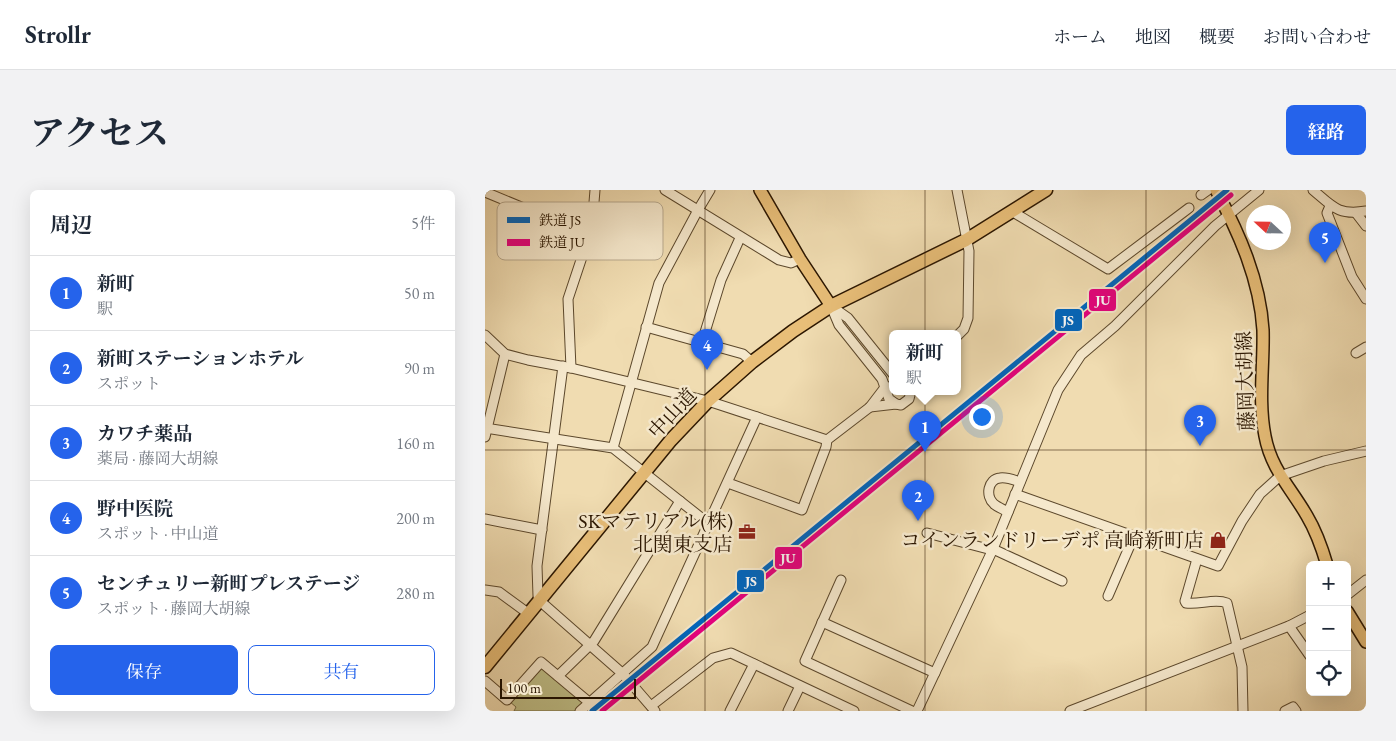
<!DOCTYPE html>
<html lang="ja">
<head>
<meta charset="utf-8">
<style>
	:root { --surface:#fff; --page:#f2f2f3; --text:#1f2937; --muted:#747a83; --line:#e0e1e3; --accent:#2563eb }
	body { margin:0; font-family:"EB Garamond","Noto Serif JP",serif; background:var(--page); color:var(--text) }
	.controls { position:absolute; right:15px; bottom:15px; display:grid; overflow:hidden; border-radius:8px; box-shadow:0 5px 20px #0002 }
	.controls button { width:45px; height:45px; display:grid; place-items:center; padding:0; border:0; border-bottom:1px solid var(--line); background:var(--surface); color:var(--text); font:25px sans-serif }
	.compass { position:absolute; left:761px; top:15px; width:45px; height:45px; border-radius:50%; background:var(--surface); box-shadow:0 5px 20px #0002; rotate:292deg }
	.scale { position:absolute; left:15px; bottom:12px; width:136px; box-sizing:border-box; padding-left:5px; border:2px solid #2b1600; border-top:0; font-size:14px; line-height:18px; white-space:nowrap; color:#2b1600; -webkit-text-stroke:4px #f5e8cc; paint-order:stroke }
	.you { position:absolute; left:496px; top:226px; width:18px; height:18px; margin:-12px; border:4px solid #fff; border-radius:50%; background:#1a73e8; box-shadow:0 0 0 8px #1a73e833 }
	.badge { display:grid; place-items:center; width:32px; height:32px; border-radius:50%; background:var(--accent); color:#fff; font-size:16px; font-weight:700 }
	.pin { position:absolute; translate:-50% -41px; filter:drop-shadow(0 1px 2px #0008) }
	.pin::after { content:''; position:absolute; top:26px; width:18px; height:15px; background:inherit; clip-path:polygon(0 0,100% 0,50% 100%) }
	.popup { position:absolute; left:404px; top:140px; width:72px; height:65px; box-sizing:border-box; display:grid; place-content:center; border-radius:8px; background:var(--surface); filter:drop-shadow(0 1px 4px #0005); font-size:16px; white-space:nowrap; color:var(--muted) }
	.popup b { font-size:19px; color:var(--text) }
	.popup::after { content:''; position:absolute; left:50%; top:100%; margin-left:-10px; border:10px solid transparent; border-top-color:var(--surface) }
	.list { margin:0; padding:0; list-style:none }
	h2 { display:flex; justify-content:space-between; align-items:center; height:65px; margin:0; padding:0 20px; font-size:21px }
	h2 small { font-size:16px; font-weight:400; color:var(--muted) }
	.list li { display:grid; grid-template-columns:32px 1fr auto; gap:15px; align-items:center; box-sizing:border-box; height:75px; padding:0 20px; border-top:1px solid var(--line) }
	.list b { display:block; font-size:19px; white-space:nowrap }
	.list p { margin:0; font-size:16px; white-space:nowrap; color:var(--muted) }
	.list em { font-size:16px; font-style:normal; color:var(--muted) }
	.actions { display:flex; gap:10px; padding:15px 20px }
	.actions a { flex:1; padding:11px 0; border:1px solid var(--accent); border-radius:8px; text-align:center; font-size:18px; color:var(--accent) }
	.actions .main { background:var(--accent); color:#fff }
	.icon { flex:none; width:28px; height:28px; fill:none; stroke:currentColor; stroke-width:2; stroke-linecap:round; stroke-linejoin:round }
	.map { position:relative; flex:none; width:881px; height:521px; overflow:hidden; border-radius:8px }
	header { display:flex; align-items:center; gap:30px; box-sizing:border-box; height:70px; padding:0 25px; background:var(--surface); border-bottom:1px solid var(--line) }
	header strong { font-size:24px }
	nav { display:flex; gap:28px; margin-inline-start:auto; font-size:18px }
	.intro { display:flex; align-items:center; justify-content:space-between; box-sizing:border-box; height:120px; padding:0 30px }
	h1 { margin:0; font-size:35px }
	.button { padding:12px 22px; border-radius:8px; background:var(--accent); color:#fff; font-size:18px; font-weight:700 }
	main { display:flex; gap:30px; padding:0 30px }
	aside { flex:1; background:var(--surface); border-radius:8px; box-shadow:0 5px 20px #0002 }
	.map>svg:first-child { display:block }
	.green { fill:#bfbf88; stroke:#756a44 }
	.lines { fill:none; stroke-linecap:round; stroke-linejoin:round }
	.minor-casing { stroke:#5c482c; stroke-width:11 }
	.major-casing { stroke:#2b1600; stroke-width:14 }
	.highway-casing { stroke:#2b1600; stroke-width:15 }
	.minor { stroke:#f5e8cc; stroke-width:9 }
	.major { stroke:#e8be78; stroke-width:11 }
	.highway { stroke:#e8be78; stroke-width:12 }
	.rail-1-casing { stroke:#f5e8cc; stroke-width:9 }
	.rail-2-casing { stroke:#f5e8cc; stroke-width:9 }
	.rail-1 { stroke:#0065bd; stroke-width:5 }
	.rail-2 { stroke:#e5007d; stroke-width:5 }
	.grid { fill:none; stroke:#2b1600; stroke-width:1; stroke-opacity:0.55 }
	.labels { text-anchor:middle; stroke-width:5; stroke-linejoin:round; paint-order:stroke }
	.street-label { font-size:20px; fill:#2b1600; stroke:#f5e8cc }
	.poi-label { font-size:20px; fill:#2b1600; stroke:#f5e8cc; text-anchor:end }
	.key { fill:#f5e8cc; stroke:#b8a98f; stroke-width:1 }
	.key-label { font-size:14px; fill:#2b1600 }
	.line-badge { stroke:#f5e8cc; stroke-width:2 }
	.badge-label { font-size:14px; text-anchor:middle; font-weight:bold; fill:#fff }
</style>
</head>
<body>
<header>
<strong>Strollr</strong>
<nav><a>ホーム</a><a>地図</a><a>概要</a><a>お問い合わせ</a></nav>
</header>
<div class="intro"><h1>アクセス</h1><a class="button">経路</a></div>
<main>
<aside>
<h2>周辺<small>5件</small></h2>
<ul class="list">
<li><span class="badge">1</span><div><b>新町</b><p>駅</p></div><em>50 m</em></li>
<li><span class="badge">2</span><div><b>新町ステーションホテル</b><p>スポット</p></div><em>90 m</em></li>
<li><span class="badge">3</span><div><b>カワチ薬品</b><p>薬局 · 藤岡大胡線</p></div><em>160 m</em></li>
<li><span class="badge">4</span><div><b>野中医院</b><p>スポット · 中山道</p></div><em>200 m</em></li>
<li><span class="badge">5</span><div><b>センチュリー新町プレステージ</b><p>スポット · 藤岡大胡線</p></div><em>280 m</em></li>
</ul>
<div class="actions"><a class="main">保存</a><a>共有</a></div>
</aside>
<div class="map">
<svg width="881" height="521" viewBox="0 0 881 521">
	<rect width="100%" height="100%" fill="#f0dcb1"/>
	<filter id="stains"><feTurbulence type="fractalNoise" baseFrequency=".004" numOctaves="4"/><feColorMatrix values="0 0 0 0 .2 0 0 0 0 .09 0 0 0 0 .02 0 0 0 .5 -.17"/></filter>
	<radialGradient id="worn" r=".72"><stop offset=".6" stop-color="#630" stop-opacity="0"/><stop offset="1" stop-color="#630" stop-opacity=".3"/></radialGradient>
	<!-- green -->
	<path class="green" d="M57,474L103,513L93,521H29L31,517L24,511Z"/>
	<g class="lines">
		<!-- minor casing -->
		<g class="minor-casing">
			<g id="minor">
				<path d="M180,0L294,70L306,73L315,69"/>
				<path d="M472,0L484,61L483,128L479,139L472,146"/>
				<path d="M828,0C847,16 853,26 881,21"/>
				<path d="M0,2L104,45"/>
				<path d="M716,5L723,0"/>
				<path d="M845,16L842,23L867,87L881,109"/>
				<path d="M528,22L623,79L704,18"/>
				<path d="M871,23L881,36"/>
				<path d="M346,116L354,135L397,189L404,209L411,214L416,215L424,209L426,201"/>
				<path d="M346,116L363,128L408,184"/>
				<path d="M161,137L258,164L267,172"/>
				<path d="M0,145L20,164L43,170L86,178L223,211L342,250"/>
				<path d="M217,152L236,90L255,48"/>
				<path d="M871,163L881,157"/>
				<path d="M78,176L52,376L53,406L55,411L138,484L170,521"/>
				<path d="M86,178L83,109L107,37L110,0"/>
				<path d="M385,217L411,214"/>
				<path d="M0,238L128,258L224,334"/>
				<path d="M0,247L20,164"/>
				<path d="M128,258L174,93L213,20L225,0"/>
				<path d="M243,293L317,320L341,257L342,250L385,217L401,196"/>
				<path d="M530,304L733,376L757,331L775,304L795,286L839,271L881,261"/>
				<path d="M523,322C518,319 512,317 509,314C500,306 503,289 515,288C522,287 529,290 535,292"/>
				<path d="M0,329L57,340"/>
				<path d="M442,343L507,360"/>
				<path d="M508,359L577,391"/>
				<path d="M712,369L700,411L701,413C714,415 730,408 742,413L757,477L758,521"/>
				<path d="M356,390L320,471L427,521"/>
				<path d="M0,400L14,402L44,424"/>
				<path d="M862,405L881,390"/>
				<path d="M623,406L649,346"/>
				<path d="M337,432L450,483"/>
				<path d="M804,436L825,466"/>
				<path d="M73,486L109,451L195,311"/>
				<path d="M0,491L22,510L56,472L105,513"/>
				<path d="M166,516L228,468L246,463L369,521"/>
				<path d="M95,521L167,457L272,227"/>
				<path d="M245,521L269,474"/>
				<path d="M303,521L315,496"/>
				<path d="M432,521L508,359L573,200L596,165L630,136L730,36L774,0"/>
				<path d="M585,521L804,436L825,425"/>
				<path d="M800,521L808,517L811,521"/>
			</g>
		</g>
		<!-- major casing -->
		<g class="major-casing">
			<g id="major">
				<path d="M275,0L315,69L346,116"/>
				<path d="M731,0C754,43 775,90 778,140C779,174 773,211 780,246C786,279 806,298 822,326C831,341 837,358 842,375"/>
				<path d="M862,421L881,452"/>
			</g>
		</g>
		<!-- highway casing -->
		<g class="highway-casing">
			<path id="highway" d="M0,477L186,250L223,211L267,172L308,141L346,116L481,50L561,0"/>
		</g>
		<!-- minor -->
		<use href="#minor" class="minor"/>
		<!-- major -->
		<use href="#major" class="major"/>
		<!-- highway -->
		<use href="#highway" class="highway"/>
		<!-- rail-1 casing -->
		<g class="rail-1-casing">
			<path id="rail-1" d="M107,521L742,0"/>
		</g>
		<!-- rail-2 casing -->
		<g class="rail-2-casing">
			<path id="rail-2" d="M117,521L746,5"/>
		</g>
		<!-- rail-1 -->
		<use href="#rail-1" class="rail-1"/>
		<!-- rail-2 -->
		<use href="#rail-2" class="rail-2"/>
	</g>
	<!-- grid -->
	<path class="grid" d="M220,0V521M440,0V521M661,0V521M0,260H881"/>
	<!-- icons -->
	<defs>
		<g id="office-bare" transform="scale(1.35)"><path d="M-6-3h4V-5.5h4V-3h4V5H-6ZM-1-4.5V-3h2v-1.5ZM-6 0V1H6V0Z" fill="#8f2418" stroke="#f5e8cc" stroke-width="2.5" paint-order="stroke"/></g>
		<g id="shop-bare" transform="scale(1.35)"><path d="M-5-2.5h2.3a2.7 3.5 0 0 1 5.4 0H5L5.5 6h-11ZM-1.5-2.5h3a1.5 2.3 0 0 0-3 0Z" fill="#8f2418" stroke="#f5e8cc" stroke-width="2.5" paint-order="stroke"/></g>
	</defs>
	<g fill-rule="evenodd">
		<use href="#office-bare" x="262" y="342"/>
		<use href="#shop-bare" x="733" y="350"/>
	</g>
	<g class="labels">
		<!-- street labels -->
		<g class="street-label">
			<text transform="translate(760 191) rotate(-92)" y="7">藤岡大胡線</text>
			<text transform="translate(187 223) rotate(-47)" y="7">中山道</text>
		</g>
		<!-- poi labels -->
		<g class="poi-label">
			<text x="248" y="338">SKマテリアル(株)<tspan x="248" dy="23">北関東支店</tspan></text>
			<text x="719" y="357">コインランドリーデポ 高崎新町店</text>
		</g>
	</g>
	<!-- legend -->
	<rect x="12" y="12" width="166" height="58" rx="8" class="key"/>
	<rect x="22" y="27" width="23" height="6" fill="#0065bd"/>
	<rect x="22" y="49" width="23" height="7" fill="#e5007d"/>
	<g class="key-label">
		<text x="54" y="35">鉄道 JS</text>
		<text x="54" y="57">鉄道 JU</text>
	</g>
	<g class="line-badge">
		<rect x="603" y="98" width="29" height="24" rx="5" fill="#e5007d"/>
		<rect x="569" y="118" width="29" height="24" rx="5" fill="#0065bd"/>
		<rect x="289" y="356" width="29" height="24" rx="5" fill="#e5007d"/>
		<rect x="251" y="379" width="29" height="24" rx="5" fill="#0065bd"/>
	</g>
	<g class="badge-label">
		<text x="618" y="115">JU</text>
		<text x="583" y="135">JS</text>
		<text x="303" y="373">JU</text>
		<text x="266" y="396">JS</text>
	</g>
	<rect width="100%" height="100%" filter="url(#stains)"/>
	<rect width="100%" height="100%" fill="url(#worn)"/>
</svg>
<div class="controls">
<button>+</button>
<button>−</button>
<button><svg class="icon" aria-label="locate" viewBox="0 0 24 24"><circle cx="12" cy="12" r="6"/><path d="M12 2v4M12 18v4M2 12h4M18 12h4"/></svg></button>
</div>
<svg class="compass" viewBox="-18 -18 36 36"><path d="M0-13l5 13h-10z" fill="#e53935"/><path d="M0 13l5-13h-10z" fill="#747a83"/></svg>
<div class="scale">100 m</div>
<div class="you"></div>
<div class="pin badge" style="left:440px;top:262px">1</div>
<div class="popup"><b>新町</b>駅</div>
<div class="pin badge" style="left:433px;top:331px">2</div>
<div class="pin badge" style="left:715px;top:256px">3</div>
<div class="pin badge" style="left:222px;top:180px">4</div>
<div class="pin badge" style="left:840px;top:73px">5</div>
</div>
</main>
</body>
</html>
